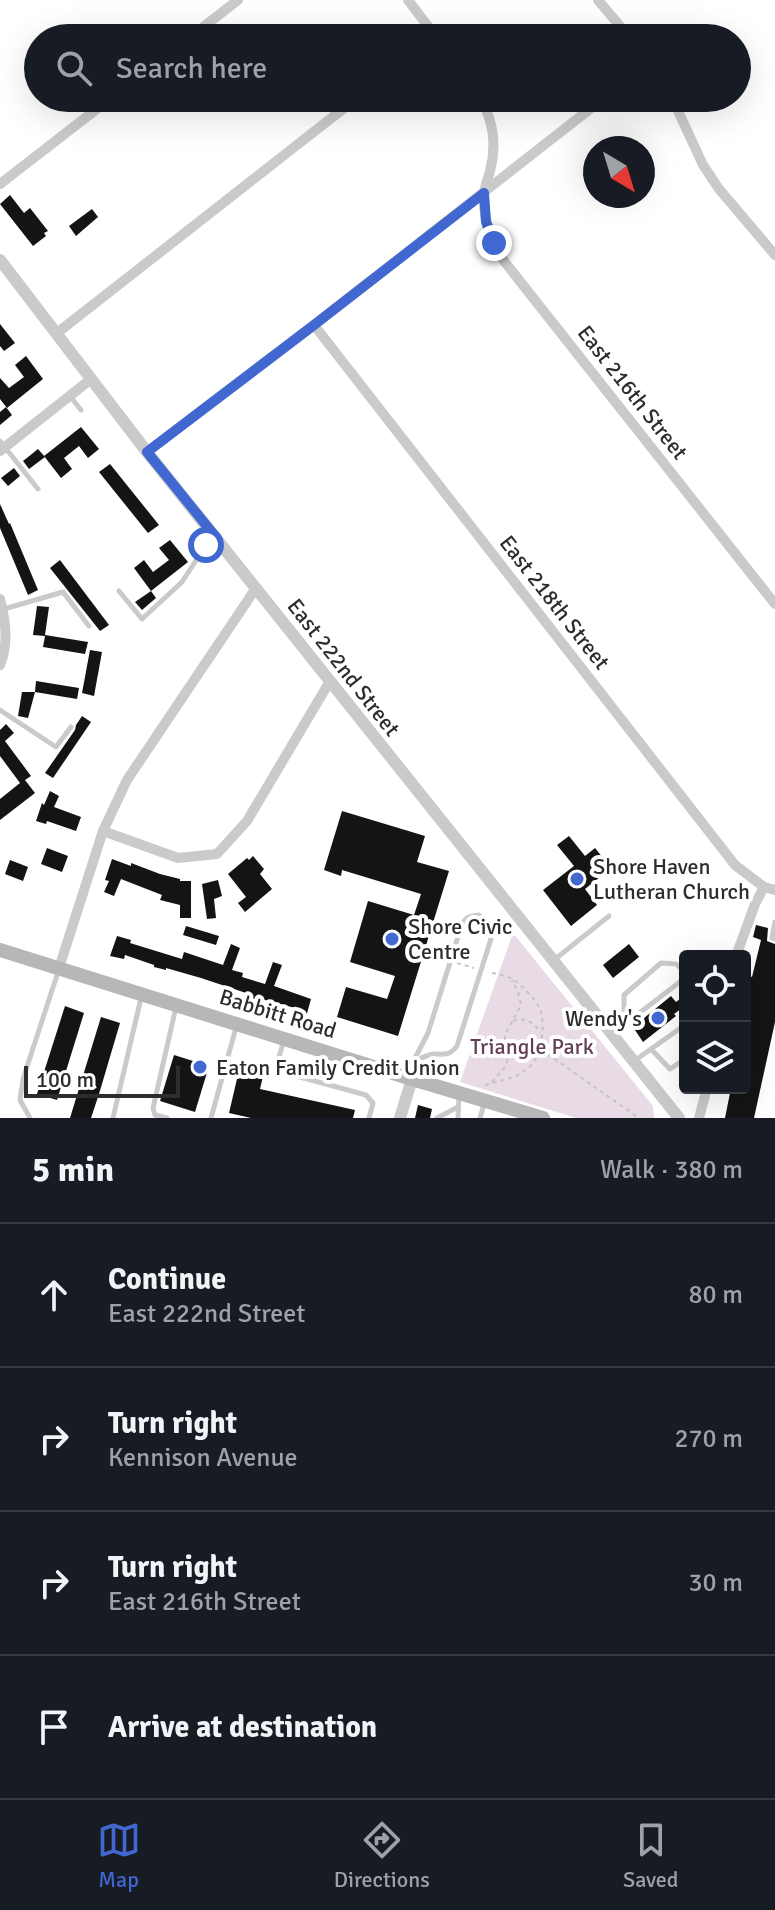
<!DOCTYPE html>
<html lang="en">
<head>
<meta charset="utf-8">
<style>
	:root { --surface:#171b24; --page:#20242c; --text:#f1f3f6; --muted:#9ea1a6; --line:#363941; --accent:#4167d1 }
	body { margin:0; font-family:Signika,sans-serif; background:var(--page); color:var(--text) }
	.controls { position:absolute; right:24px; bottom:24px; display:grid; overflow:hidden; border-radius:8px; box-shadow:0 8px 32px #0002 }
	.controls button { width:72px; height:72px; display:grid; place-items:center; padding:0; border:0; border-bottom:2px solid var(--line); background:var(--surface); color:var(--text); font:40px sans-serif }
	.compass { position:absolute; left:583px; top:136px; width:72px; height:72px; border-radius:50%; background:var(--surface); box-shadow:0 8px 32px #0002; rotate:142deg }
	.scale { position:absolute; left:24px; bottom:20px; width:156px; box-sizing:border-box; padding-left:8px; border:4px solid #2d2d2d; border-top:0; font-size:22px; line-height:28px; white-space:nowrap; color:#2d2d2d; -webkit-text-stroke:6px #fff; paint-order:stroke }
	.stop { position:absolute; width:24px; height:24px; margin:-18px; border:6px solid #4167d1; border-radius:50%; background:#fff }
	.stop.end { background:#4167d1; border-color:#fff; box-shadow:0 2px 8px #0008 }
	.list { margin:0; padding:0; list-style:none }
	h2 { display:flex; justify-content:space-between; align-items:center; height:104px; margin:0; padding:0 32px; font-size:34px }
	h2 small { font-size:26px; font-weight:400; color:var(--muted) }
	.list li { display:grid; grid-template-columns:52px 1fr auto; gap:24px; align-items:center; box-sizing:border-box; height:144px; padding:0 32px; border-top:2px solid var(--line) }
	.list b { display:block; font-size:30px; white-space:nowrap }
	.list p { margin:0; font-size:26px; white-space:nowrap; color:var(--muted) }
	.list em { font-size:26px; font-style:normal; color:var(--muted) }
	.icon { flex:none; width:44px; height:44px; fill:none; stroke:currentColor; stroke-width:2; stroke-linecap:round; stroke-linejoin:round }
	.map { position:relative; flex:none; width:775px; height:1118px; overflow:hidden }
	.search { position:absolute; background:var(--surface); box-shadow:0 8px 32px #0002; left:24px; right:24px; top:24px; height:88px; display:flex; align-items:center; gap:20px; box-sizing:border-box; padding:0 28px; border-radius:44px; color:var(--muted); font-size:30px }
	.sheet { height:680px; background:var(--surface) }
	nav { display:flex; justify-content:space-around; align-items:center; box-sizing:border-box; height:112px; border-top:2px solid var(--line); background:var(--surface); font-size:22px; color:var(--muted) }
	nav a { display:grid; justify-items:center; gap:4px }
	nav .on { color:var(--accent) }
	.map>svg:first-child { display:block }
	.green { fill:#e9dbe5 }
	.building { fill:#141414 }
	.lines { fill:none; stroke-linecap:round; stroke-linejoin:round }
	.path { stroke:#c4c4c4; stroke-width:2; stroke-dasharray:4 4; stroke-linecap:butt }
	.service { stroke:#cacaca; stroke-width:5 }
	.minor { stroke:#cacaca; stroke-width:10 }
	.tertiary { stroke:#cacaca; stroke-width:12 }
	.secondary { stroke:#b7b7b7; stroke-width:14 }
	.route { stroke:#4167d1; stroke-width:10 }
	.poi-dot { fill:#4167d1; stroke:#fff; stroke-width:3 }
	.labels { text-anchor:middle; stroke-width:8; stroke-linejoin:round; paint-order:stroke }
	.street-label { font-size:22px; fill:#2d2d2d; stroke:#fff }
	.poi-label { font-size:22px; fill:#2d2d2d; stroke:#fff; text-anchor:start }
	.park-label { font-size:22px; fill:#633f57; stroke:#fff }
</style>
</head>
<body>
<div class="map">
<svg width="775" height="1118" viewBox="0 0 775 1118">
	<rect width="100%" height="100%" fill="#fff"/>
	<!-- green -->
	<path class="green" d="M513,933L653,1106L654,1118H576L460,1082Z"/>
	<!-- building -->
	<g class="building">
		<path d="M10,195L24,213L30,208L48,231L44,233L46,236L33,246L0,204Z"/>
		<path d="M92,209L98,217L76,236L69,226Z"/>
		<path d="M0,324L15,343L4,351L0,346Z"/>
		<path d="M26,356L43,379L7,408L0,399V378L9,388L24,377L15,365Z"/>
		<path d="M6,407L12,415L0,425V412Z"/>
		<path d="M81,427L99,449L88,458L79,446L64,458L72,469L61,478L44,456Z"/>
		<path d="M38,449L45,457L29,469L23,461Z"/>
		<path d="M110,464L159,525L148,533L99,472Z"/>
		<path d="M14,468L20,476L8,486L1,478Z"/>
		<path d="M0,504L9,524L10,523L38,590L28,595L0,528Z"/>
		<path d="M170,540L188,562L151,591L134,568L144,560L153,572L169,560L159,548Z"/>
		<path d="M60,560L109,625L100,631L50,568Z"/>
		<path d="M151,591L156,598L142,610L135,602Z"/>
		<path d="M37,606L49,607L45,635L88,642L85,654L43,647L45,636L33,635Z"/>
		<path d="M90,650L102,652L94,696L82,693Z"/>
		<path d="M36,681L79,688L77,699L35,692Z"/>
		<path d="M22,692H35L28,718L18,716Z"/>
		<path d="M82,716L91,722L53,778L45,773L75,730L76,725Z"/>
		<path d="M6,724L14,733L5,741L31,776L25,780L35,793L0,820V799L20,783L0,756V730Z"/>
		<path d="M50,791L59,796L54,807L81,817L76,831L47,821L46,824L36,821L42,803L44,805Z"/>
		<path d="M342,811L425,836L417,862L449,871L398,1036L337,1017L346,987L387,999L395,976L350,962L368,901L414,915L421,894L342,870L341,876L324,870Z"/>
		<path d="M569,836L585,856L595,848L611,868L585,889L597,905L571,926L543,890L574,866L557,845Z"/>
		<path d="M47,848L68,856L62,872L41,864Z"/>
		<path d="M253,856L264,869L260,874L272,889L245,912L238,903L246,897L228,874L247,858L249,860Z"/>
		<path d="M112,859L131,866V863L160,874L180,879V881H191V918H180V905L160,900L162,895L121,879L114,896L104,892L109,881L105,880Z"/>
		<path d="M10,860L28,867L23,881L5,874Z"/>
		<path d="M218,880L222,896L214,899L216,918L207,919L202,884Z"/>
		<path d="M756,925L768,928L767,941L775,944V1022L754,1118H725L731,1088H745V998L750,976L752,977L761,940L753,937Z"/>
		<path d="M186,926L219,936L216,945L183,935Z"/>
		<path d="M117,936L131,940L130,943L182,959L184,952L223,965L231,944L240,948L232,970L243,973L242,977L265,984L273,962L282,965L274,986L311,999L306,1017L293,1012L295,1008L261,999L260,1002L248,998L249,994L201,978L166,968V970L154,967V965L125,955L124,959L110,956Z"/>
		<path d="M629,944L639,957L613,978L603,965Z"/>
		<path d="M671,996L676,1002L680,999L685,1006L674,1014L676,1016L643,1042L633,1027Z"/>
		<path d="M65,1006L84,1013L57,1100L37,1094Z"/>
		<path d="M101,1017L120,1023L99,1094L91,1118H70Z"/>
		<path d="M174,1055L209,1066L195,1112L160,1101Z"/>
		<path d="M240,1066L264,1072L260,1089L355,1110L353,1118H251L229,1113Z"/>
		<path d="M418,1105L432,1109L430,1118H415Z"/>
	</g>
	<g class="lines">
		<!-- path -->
		<g class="path">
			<path d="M429,954L444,958"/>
			<path d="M457,963L474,968"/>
			<path d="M513,1021C526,1017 532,1022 541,1032"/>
			<path d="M505,1046C518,1056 525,1057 539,1048L639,1118"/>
			<path d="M492,1082L506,1066L508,1056L505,1047V1035L521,1005L518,992L512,980"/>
			<path d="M485,1085C500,1081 519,1078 530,1066C542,1054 545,1027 541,1012C537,1000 522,985 512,979C506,975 495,974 488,972"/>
		</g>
		<!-- service -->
		<g class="service">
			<path d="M70,396L81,410"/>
			<path d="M0,441L38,489"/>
			<path d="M119,591L142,619L182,582L206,545L214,537"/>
			<path d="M4,609L63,592L89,626"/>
			<path d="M0,710L56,747L71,727"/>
			<path d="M775,922L772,938L775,939"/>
			<path d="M554,960L609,916"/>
			<path d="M625,1024L685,978"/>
			<path d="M613,1032L624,1025V995L661,963L676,964L685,972"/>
			<path d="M283,1043L276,1068L278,1071L366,1095L373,1103L369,1118"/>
			<path d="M651,1049L670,1069L685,1059"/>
			<path d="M634,1061L685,1025"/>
			<path d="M412,1077L415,1058L428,1033L461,927C465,917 469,916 479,915L489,924L491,939L457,1046C449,1056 445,1054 434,1054C427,1055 421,1058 415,1061"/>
			<path d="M30,1118L20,1100L23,1079L59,969"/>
			<path d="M113,1118L141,998"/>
			<path d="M167,1118L155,1115L153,1108L176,1007"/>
			<path d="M211,1118L237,1024"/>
			<path d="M437,1118L458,1107"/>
			<path d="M458,1118L459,1095"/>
			<path d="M480,1118L485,1101"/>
		</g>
		<!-- minor -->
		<g class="minor">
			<path d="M408,0L437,38"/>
			<path d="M598,0L630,38"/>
			<path d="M189,38L238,0"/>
			<path d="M481,98C493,122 497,144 490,171C488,179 484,187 484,196C483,221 492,240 504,261L775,604"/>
			<path d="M672,98L703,165L719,189L775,255"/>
			<path d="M0,184L111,98"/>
			<path d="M314,325L735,865L764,887L775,890"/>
			<path d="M57,333L357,98"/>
			<path d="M0,451L91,379"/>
			<path d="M147,452L314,325L604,98"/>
			<path d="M0,599C6,621 9,644 0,665"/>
			<path d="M103,831L178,858L217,854L247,821L330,681"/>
			<path d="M736,956L755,904L764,887"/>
			<path d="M59,968L103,831L127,780L256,588"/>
			<path d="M699,1118L707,1088"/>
		</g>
		<!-- tertiary -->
		<g class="tertiary">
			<path d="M0,260L147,452L679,1118"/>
			<path d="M400,1118L412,1079"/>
		</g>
		<!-- secondary -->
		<path class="secondary" d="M0,950L412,1079L543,1118"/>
	</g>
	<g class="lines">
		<!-- route -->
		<path class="route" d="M206,545L215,536L147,452L314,325L484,193L486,222L494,243"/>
	</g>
	<!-- markers -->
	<g class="poi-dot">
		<circle cx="577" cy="879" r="8"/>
		<circle cx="392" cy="939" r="8"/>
		<circle cx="658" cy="1018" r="8"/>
		<circle cx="200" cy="1067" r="8"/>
	</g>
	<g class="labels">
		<!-- street labels -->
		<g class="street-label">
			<text transform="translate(633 392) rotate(52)" y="8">East 216th Street</text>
			<text transform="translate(555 602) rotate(52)" y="8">East 218th Street</text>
			<text transform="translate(344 667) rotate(52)" y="8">East 222nd Street</text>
			<text transform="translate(278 1013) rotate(17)" y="8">Babbitt Road</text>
		</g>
		<!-- poi labels -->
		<g class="poi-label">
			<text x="593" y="874">Shore Haven<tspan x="593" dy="25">Lutheran Church</tspan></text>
			<text x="408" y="934">Shore Civic<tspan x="408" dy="25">Centre</tspan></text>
			<text x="642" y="1026" text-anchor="end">Wendy's</text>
			<text x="216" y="1075">Eaton Family Credit Union</text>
		</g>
		<!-- park labels -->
		<g class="park-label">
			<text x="532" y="1054">Triangle Park</text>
		</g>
	</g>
</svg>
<div class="controls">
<button><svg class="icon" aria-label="locate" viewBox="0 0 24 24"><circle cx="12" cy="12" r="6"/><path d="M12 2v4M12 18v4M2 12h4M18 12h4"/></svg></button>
<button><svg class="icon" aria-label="layers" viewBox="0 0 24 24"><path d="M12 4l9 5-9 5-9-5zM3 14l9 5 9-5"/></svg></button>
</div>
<svg class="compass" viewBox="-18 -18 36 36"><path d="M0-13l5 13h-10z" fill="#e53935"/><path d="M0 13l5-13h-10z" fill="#9ea1a6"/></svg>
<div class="scale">100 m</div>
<div class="stop" style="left:206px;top:545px"></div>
<div class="stop end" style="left:494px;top:243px"></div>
<div class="search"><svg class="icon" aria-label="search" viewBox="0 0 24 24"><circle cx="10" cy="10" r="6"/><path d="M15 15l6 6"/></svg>Search here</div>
</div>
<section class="sheet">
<h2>5 min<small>Walk · 380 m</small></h2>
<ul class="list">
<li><svg class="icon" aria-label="ahead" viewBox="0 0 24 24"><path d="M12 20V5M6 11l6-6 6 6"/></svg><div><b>Continue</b><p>East 222nd Street</p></div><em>80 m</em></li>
<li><svg class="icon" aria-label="right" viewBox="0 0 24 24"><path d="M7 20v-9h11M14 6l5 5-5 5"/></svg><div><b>Turn right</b><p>Kennison Avenue</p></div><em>270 m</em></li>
<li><svg class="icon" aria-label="right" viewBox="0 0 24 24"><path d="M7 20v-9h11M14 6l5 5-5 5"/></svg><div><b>Turn right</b><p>East 216th Street</p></div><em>30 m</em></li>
<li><svg class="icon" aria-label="arrive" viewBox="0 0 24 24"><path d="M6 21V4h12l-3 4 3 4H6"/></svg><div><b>Arrive at destination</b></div></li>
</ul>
</section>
<nav>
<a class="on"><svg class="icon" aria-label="map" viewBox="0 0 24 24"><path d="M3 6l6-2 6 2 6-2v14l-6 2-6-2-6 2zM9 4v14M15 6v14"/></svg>Map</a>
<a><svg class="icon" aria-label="directions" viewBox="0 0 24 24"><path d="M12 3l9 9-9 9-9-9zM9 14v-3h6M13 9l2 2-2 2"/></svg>Directions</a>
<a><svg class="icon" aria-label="saved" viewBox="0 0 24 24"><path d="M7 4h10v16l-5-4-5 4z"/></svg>Saved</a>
</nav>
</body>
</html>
